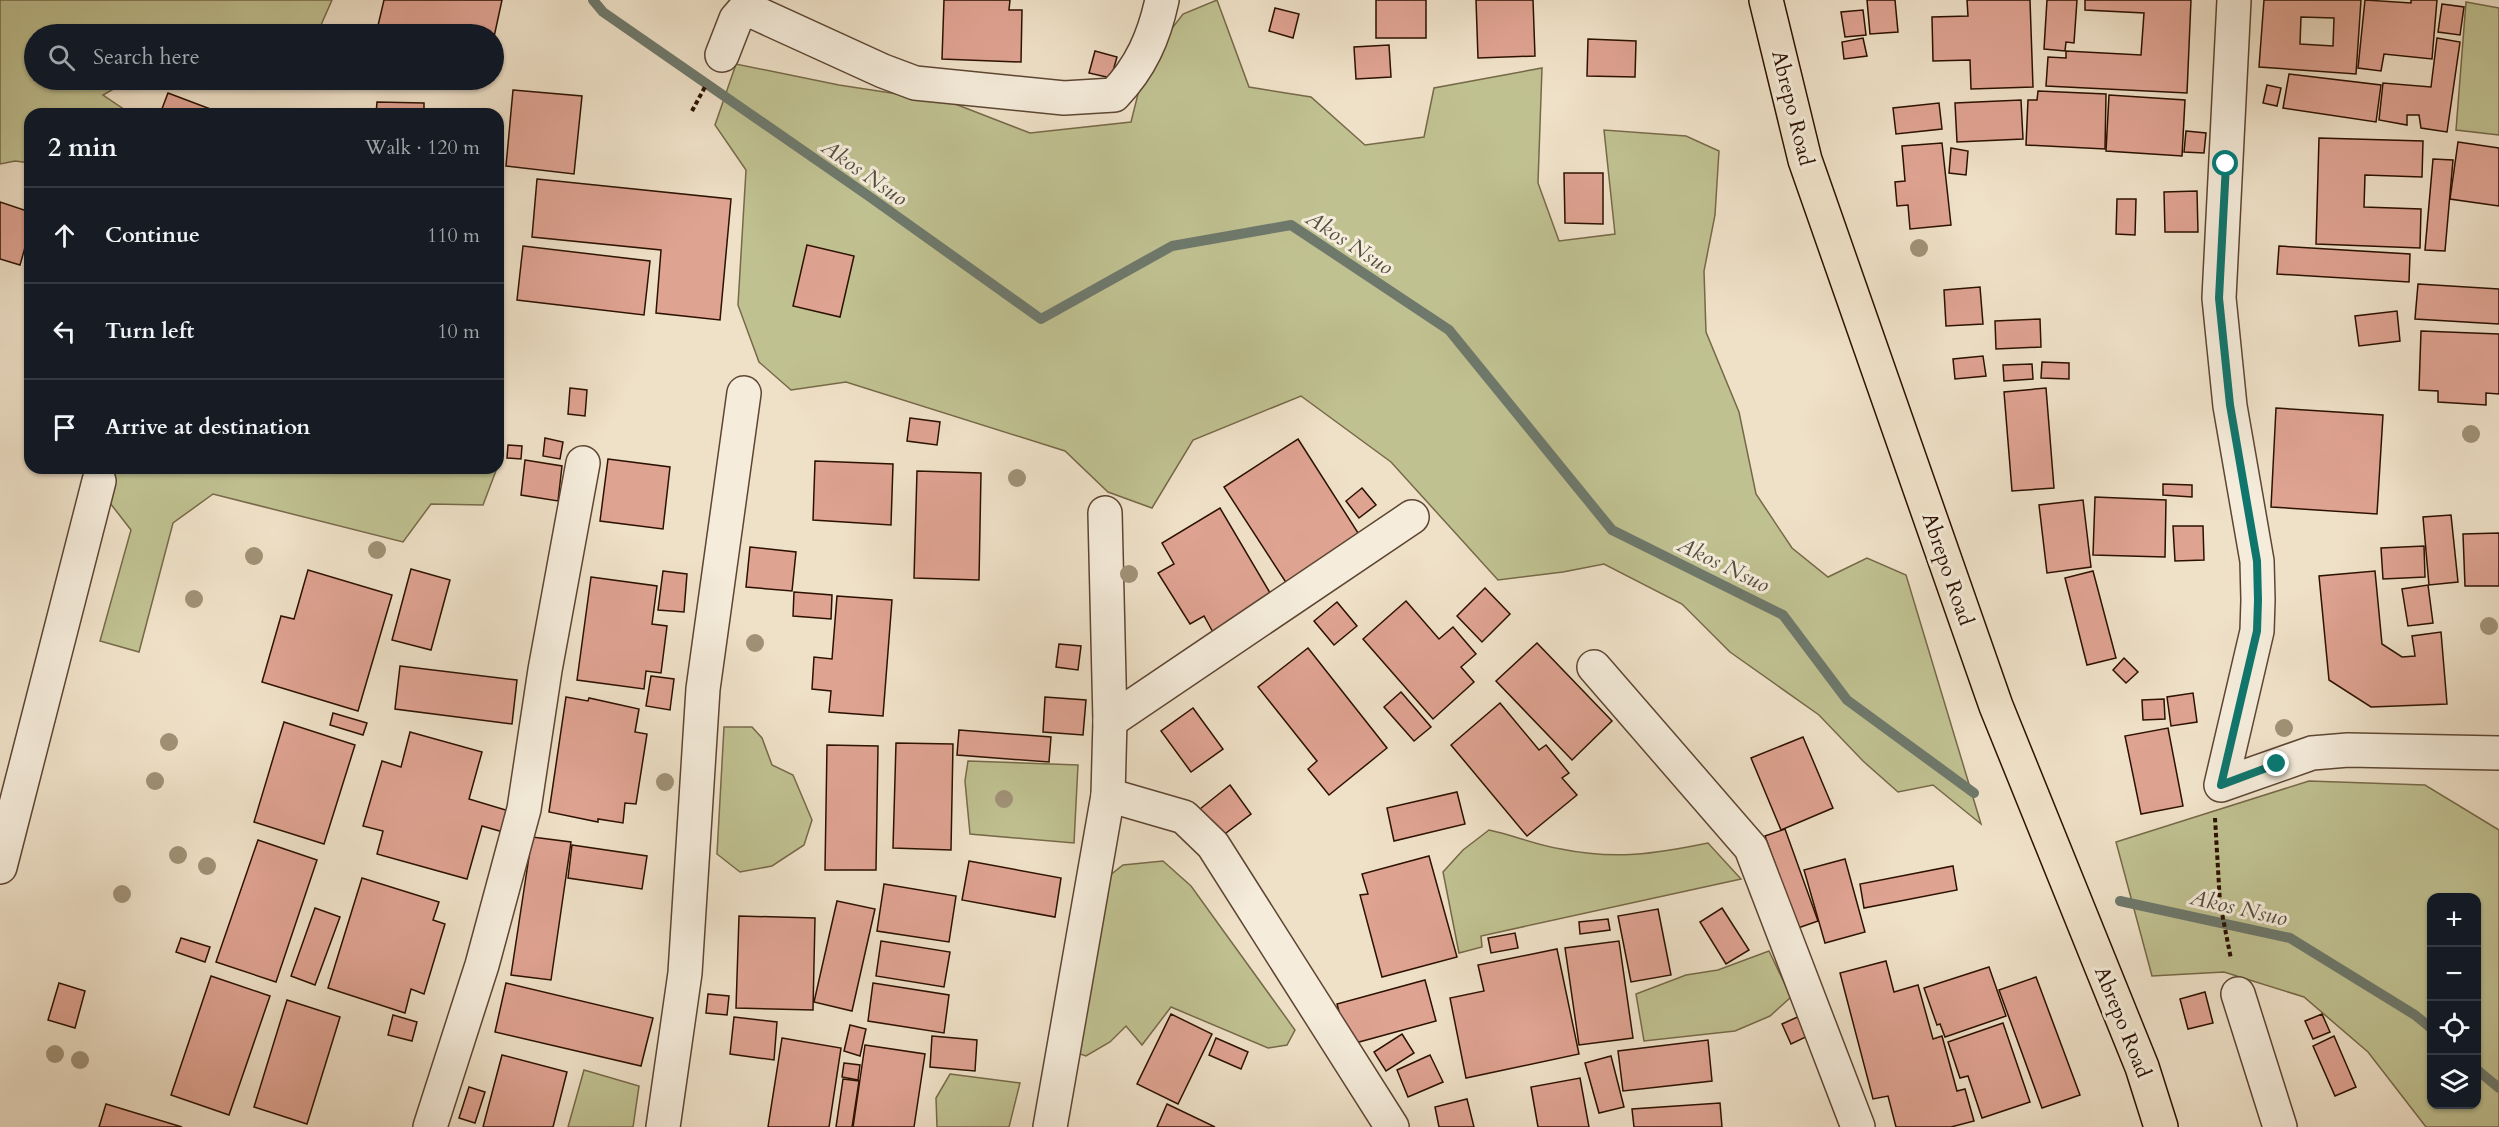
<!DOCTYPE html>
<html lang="en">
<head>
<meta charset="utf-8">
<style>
	:root { --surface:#171b24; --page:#20242c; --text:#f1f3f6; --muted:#9ea1a6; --line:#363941 }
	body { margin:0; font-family:Cardo,serif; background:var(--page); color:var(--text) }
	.controls { position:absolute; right:18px; bottom:18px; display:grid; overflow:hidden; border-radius:12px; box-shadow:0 2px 4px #0004 }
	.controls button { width:54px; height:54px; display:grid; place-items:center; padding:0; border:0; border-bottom:2px solid var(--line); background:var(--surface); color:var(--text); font:30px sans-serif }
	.stop { position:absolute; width:18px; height:18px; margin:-14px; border:4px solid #0f766e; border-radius:50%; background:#fff }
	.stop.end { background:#0f766e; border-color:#fff; box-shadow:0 2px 6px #0008 }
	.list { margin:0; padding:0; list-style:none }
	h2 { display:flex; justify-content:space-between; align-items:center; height:78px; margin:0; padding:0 24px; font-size:26px }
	h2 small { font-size:20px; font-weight:400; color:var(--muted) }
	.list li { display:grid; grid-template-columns:39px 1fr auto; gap:18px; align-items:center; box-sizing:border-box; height:96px; padding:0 24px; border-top:2px solid var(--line) }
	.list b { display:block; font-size:22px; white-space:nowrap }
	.list em { font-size:20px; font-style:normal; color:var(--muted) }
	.icon { flex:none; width:33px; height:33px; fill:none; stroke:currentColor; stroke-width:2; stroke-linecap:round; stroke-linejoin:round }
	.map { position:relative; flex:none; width:2499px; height:1127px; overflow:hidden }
	.search { position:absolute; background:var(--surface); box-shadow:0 2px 4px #0004; left:24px; top:24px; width:480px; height:66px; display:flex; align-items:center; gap:15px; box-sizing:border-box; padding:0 21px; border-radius:33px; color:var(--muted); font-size:22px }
	.panel { position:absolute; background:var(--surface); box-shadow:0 2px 4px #0004; left:24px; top:108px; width:480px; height:366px; border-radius:18px }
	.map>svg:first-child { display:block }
	.green { fill:#c0c191; stroke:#766948; stroke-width:1.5; fill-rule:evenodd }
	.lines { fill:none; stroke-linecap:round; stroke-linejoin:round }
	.stream { stroke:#6e796c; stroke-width:10 }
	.building { fill:#dfa392; stroke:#2c1100; stroke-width:1.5; fill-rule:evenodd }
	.minor-casing { stroke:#5d4532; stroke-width:36 }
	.major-casing { stroke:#2c1100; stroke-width:36 }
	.path { stroke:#2c1100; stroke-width:4; stroke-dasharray:4.5 3; stroke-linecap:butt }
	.minor { stroke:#f5ecdb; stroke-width:33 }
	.major { stroke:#efe1c8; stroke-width:33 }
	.tree { fill:#a09176 }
	.route { stroke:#0f766e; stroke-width:8 }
	.labels { text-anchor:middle; stroke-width:6; stroke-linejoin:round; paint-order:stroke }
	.street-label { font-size:21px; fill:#2c1100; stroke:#f5ecdb }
	.water-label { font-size:22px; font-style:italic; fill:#524e3f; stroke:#f5ecdb }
</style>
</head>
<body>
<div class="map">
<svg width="2499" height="1127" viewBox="0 0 2499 1127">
	<rect width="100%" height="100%" fill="#efe1c8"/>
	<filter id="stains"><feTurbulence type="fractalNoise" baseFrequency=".00333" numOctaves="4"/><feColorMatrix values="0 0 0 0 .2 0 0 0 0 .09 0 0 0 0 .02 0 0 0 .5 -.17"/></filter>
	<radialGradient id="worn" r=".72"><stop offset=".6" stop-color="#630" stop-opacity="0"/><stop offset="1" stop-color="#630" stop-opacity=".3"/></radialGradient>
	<!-- green -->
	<g class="green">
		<path d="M0,0H332L317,34H34V80H129L103,95L131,114H30V163L15,161L0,164Z"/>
		<path d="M1217,0L1249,87L1311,97L1365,145L1424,137L1434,88L1542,68L1538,183L1559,241L1615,234L1604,130L1686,136L1719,151L1715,215L1704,271L1706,332L1739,412L1756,494L1792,548L1828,577L1867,558L1906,575L1981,824L1933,785L1898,792L1863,761L1819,715L1730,652L1682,604L1604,564L1563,572L1498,580L1391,462L1301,396L1193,440L1152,508L1108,492L1065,451L846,382L791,390L759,362L738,305L746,170L715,125L736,64L839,85L950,102L1030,133L1131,122L1146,62L1183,14Z"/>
		<path d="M2466,2L2499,8V135L2456,130Z"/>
		<path d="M108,468H497L483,505L431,504L403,542L213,494L173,523L139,652L100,641L131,530L110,503Z"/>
		<path d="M724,727H752L762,738L772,765L793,775L812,820L804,845L772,866L740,872L717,854Z"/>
		<path d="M968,761L1078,765L1074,843L970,834L965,781Z"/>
		<path d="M2309,781L2425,785L2499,830V1127H2426L2368,1052L2304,997L2224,972L2152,976L2116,842ZM2432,898H2476V1104H2432Z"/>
		<path d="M1489,830C1513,835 1536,845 1561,849C1614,860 1655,854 1708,843L1741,879L1481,936L1482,947L1459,953L1443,872L1463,850Z"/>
		<path d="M1163,861L1191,886L1295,1030L1287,1045L1268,1048L1171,1007L1142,1045L1126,1026L1110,1042L1086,1056L1071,1051L1104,880L1123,865Z"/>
		<path d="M1769,951L1791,997L1770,1016L1735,1031L1644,1041L1636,994L1686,975L1718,970Z"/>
		<path d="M584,1070L639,1086L633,1127H568Z"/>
		<path d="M950,1074L1020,1083L1009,1127H937L936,1098Z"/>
	</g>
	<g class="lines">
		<!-- stream -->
		<g class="stream">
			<path d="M593,0L603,12L870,197L1041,319L1172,246L1291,225L1449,330L1612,530L1783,615L1847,700L1974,793"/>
			<path d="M2120,901L2290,938L2415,1015L2432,1029"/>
			<path d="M2476,1069L2499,1088"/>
		</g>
	</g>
	<!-- building -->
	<g class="building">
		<path d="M384,0H502L494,37V34H376Z"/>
		<path d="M944,0H1010L1009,10H1022L1021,62L942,59Z"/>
		<rect x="1376" y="0" width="50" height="38"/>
		<path d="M1476,0H1533L1535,56L1478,58Z"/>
		<path d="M1867,0H1895L1898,32L1870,34Z"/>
		<path d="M1967,0H2030L2033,87L1971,89L1970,60L1933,61L1932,17L1968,16Z"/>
		<path d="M2047,0H2077L2074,43L2066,42L2065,51L2044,49Z"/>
		<path d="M2085,0H2191L2187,93L2046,86L2048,57L2066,58V51L2141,55L2144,13L2085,10Z"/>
		<path d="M2264,0H2361L2356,74L2259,67ZM2301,17L2334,18L2333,46L2300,44Z"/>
		<path d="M2365,0L2411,3V0H2437L2432,59L2384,54L2381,71L2358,68Z"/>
		<path d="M2442,4L2464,7L2460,35L2438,32Z"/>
		<path d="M1275,8L1299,14L1293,38L1269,31Z"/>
		<path d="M1863,10L1866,35L1845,37L1841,12Z"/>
		<path d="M1863,38L1867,56L1844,59L1842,42Z"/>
		<path d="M2437,38L2460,42L2447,132L2421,128L2419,115H2407V125L2379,120L2383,83L2431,87Z"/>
		<path d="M1588,39L1636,41L1635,77L1587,76Z"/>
		<path d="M1389,45L1391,77L1356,79L1354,47Z"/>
		<path d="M1095,51L1117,57L1111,78L1089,73Z"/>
		<path d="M2289,74L2381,85L2376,122L2283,108Z"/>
		<path d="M2267,85L2281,88L2277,106L2263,103Z"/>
		<path d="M513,90L582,96L574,174L506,166Z"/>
		<path d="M2038,91L2106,94L2105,149L2026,145L2028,100H2037Z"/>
		<path d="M168,93L213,110L212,114H160Z"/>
		<path d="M2109,95L2185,100L2182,156L2106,151Z"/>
		<path d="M2021,100L2023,139L1957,142L1955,103Z"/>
		<path d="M377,102L424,103V114H376Z"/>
		<path d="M1939,103L1942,129L1896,134L1893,108Z"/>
		<path d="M2186,131L2206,133L2204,153L2184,152Z"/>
		<path d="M2319,138L2423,141L2422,177L2365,175L2364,207L2421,209L2420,248L2316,244Z"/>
		<path d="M2458,142L2499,148V206L2450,199Z"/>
		<path d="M1942,143L1951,225L1910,229L1908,205L1897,206L1895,182L1905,181L1902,146Z"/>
		<path d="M1951,148L1968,151L1966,175L1949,173Z"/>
		<path d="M2433,159L2453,160L2445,251L2425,250Z"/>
		<path d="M1564,173H1603V224L1565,223Z"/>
		<path d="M537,179L731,199L720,320L656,313L661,250L532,237Z"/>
		<path d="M2197,191L2198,232H2165L2164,192Z"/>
		<path d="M2117,199H2136L2135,235L2116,234Z"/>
		<path d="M0,202L30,212V230L20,265L0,259Z"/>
		<path d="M807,245L854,256L840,317L793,306Z"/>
		<path d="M523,246L650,261L644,315L517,300Z"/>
		<path d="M2279,246L2410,254L2409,282L2277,274Z"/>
		<path d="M2418,284L2499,289V324L2415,319Z"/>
		<path d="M1980,287L1983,324L1946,326L1944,290Z"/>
		<path d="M2397,311L2400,341L2359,346L2355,316Z"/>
		<path d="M2040,319L2041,347L1996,349L1995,321Z"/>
		<path d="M2421,331L2499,334V394L2486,393V405L2438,402V391L2419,390Z"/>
		<path d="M1983,356L1986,376L1955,379L1953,359Z"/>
		<path d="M2042,362L2069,363V379L2041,378Z"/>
		<path d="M2032,364L2033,379L2004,381L2003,365Z"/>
		<path d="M570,388L587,390L585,416L568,414Z"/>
		<path d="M2046,388L2054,488L2012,491L2004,392Z"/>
		<path d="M2276,408L2383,415L2377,514L2271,507Z"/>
		<path d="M910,418L940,422L937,445L907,441Z"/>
		<path d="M545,438L563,442L560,459L543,456Z"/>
		<path d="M1298,439L1360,536L1287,584L1224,487Z"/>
		<path d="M508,445L522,446L521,459L507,458Z"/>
		<path d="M608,459L670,467L663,529L600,521Z"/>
		<path d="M525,460L562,466L558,501L521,495Z"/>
		<path d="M815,461L893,464L891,525L813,520Z"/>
		<path d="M917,471L981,473L979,580L914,578Z"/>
		<path d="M2163,484L2192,485V497L2163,495Z"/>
		<path d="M1362,488L1376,505L1359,518L1346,501Z"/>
		<path d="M2095,497L2166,500L2165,557L2093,555Z"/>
		<path d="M2083,500L2091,567L2047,573L2039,505Z"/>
		<path d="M1220,508L1273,598L1214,634L1204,616L1190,624L1158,573L1174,564L1162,543Z"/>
		<path d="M2451,515L2458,582L2429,585L2423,517Z"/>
		<path d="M2173,526H2203L2204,560L2175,561Z"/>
		<path d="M2499,533V586H2465L2463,534Z"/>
		<path d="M2424,546L2425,577L2383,579L2381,548Z"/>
		<path d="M750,547L796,552L792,591L746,587Z"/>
		<path d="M411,569L450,580L431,650L392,640Z"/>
		<path d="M308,570L392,595L358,711L262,682L281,616L294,619Z"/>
		<path d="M663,571L687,574L684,612L658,610Z"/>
		<path d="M2093,571L2116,658L2087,665L2065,578Z"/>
		<path d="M2375,571L2382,644L2402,657L2415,656L2412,636L2441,632L2447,704L2371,707L2329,680L2319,576Z"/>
		<path d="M591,577L657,586L652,624L667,626L661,673L646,671L644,689L577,680Z"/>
		<path d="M2428,585L2433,623L2408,626L2402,589Z"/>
		<path d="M1485,588L1510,614L1482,642L1457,616Z"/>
		<path d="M794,592L832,595L831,619L793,616Z"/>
		<path d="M837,596L892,600L883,716L829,712L831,691L812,689L814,657L832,659Z"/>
		<path d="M1406,601L1439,639L1453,627L1476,654L1461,667L1474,682L1433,719L1363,639Z"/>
		<path d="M1337,602L1357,626L1334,645L1314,621Z"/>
		<path d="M1537,643L1612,721L1572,760L1496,681Z"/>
		<path d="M1059,644L1081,646L1078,670L1056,667Z"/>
		<path d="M1308,648L1387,748L1329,795L1308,769L1317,761L1258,687Z"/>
		<path d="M2124,658L2138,672L2126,683L2113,670Z"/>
		<path d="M400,666L517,680L512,724L395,709Z"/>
		<path d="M651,676L674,679L670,710L646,706Z"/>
		<path d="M1401,692L1431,727L1414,741L1384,707Z"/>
		<path d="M2193,693L2197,722L2171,726L2167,697Z"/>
		<path d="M566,697L588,701L589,698L639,709L635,732L647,734L636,804L625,803L623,823L598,819V822L549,812Z"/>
		<path d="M1045,697L1086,700L1083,735L1043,732Z"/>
		<path d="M2164,699L2165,719L2143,720L2142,700Z"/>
		<path d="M1500,703L1539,750L1546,745L1569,773L1562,778L1577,795L1527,836L1451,745Z"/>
		<path d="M1193,708L1223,749L1191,772L1161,731Z"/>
		<path d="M333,713L367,723L363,735L330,725Z"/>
		<path d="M284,722L355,745L324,844L254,822Z"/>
		<path d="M2168,728L2183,806L2141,814L2125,736Z"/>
		<path d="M959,730L1051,737L1049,762L957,755Z"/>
		<path d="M410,732L482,752L469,799L509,811L503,832L482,826L467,879L377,854L383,831L363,826L382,761L401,767Z"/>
		<path d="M1803,737L1833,808L1781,830L1751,758Z"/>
		<path d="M896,743L953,744L951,850L893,848Z"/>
		<path d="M827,745L878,746L876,870H825Z"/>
		<path d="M1230,785L1251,814L1222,836L1200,809Z"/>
		<path d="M1457,792L1465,824L1394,841L1387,808Z"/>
		<path d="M1785,829L1818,921L1798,928L1765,836Z"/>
		<path d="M532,837L571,842L551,980L511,975Z"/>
		<path d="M258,840L317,860L276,982L216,962Z"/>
		<path d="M572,845L647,856L642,889L568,878Z"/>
		<path d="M1429,856L1457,957L1382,977L1360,895L1368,894L1362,874Z"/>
		<path d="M1845,859L1865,932L1825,943L1804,870Z"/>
		<path d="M969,861L1061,878L1055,917L962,900Z"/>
		<path d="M1953,866L1957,890L1864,908L1860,884Z"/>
		<path d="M362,878L439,902L433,920L445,924L424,994L411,989L405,1013L328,988Z"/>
		<path d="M884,884L956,896L949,942L877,931Z"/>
		<path d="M837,901L875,909L852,1011L814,1002Z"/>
		<path d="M315,908L340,917L315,985L291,976Z"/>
		<path d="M1722,908L1749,950L1726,964L1700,922Z"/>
		<path d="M1658,909L1671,975L1631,982L1618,916Z"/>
		<path d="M739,916L815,918L813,1010L736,1008Z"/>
		<path d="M1608,919L1610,930L1580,934L1579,922Z"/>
		<path d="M1515,933L1518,948L1491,953L1488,938Z"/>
		<path d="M181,938L210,947L205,962L176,952Z"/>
		<path d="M881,941L950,952L944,987L876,976Z"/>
		<path d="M1619,941L1633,1038L1579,1045L1565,948Z"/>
		<path d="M1557,949L1579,1054L1466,1078L1450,998L1484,991L1478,965Z"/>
		<path d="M1886,961L1894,992L1918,985L1933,1039L1942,1036L1957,1091L1965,1089L1974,1121L1951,1127H1896L1888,1096L1873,1099L1840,973Z"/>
		<path d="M1989,967L2006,1016L1945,1037L1940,1024L1937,1025L1924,988Z"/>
		<path d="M211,976L270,996L229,1115L171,1095Z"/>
		<path d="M2036,977L2080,1095L2042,1108L1999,990Z"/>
		<path d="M1425,980L1436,1021L1348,1045L1337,1004Z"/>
		<path d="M59,983L85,991L75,1028L48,1020Z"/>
		<path d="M506,983L653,1018L641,1066L495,1032Z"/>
		<path d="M873,983L949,995L944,1033L868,1021Z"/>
		<path d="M2205,992L2213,1023L2188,1029L2180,999Z"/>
		<path d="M708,994L729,996L727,1015L706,1013Z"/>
		<path d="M287,1000L340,1017L307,1124L254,1107Z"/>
		<path d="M1171,1014L1212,1034L1178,1104L1137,1084Z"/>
		<path d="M2322,1014L2330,1032L2313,1039L2305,1021Z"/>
		<path d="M393,1015L417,1022L412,1041L388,1035Z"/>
		<path d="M1802,1015L1812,1034L1791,1044L1782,1024Z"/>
		<path d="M734,1017L777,1022L774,1060L730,1054Z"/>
		<path d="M2003,1023L2030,1102L1982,1118L1968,1076L1960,1078L1948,1042Z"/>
		<path d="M850,1025L866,1029L860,1056L844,1051Z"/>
		<path d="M1402,1034L1414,1053L1386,1071L1374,1052Z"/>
		<path d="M932,1036L977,1040L975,1071L930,1067Z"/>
		<path d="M2334,1036L2356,1087L2335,1096L2313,1046Z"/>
		<path d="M782,1038L841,1048L829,1127H768Z"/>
		<path d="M1216,1038L1248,1052L1241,1069L1209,1055Z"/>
		<path d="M1708,1040L1712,1081L1623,1091L1618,1051Z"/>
		<path d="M865,1045L925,1054L914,1127H853Z"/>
		<path d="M502,1055L567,1072L553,1127H483Z"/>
		<path d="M1430,1055L1443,1082L1408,1097L1397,1070Z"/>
		<path d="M1611,1056L1624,1107L1599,1113L1585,1063Z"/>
		<path d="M844,1063L860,1065L858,1080L842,1077Z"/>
		<path d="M1580,1078L1589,1127H1538L1531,1087Z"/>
		<path d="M843,1079L859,1081L852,1127H836Z"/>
		<path d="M469,1087L485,1092L475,1123L459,1118Z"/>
		<path d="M1467,1099L1474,1127H1439L1435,1107Z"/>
		<path d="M1720,1103L1722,1127H1634L1632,1109Z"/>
		<path d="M106,1104L182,1127H99Z"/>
		<path d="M1167,1104L1215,1127H1157Z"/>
	</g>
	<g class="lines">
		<!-- minor casing -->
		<g class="minor-casing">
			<g id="minor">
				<path d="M2234,0L2219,298L2230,406L2257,561L2258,600L2257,631L2221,785L2312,753L2348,750L2499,753"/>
				<path d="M722,55L736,19L743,11L756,13L883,71L915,83L1064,98L1114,95C1141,67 1154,37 1162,0"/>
				<path d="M1594,667L1751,848L1858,1127"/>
				<path d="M1110,721L1412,517"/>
				<path d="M1108,795L1184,817L1213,845L1392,1127"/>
				<path d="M0,867L99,481"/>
				<path d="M2238,994L2280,1127"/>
				<path d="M430,1127L482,965L524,809L545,670L583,463"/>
				<path d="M663,1127L685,973L703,689L744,393"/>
				<path d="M1050,1127L1108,795L1110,721L1105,513"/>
			</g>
		</g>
		<!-- major casing -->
		<g class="major-casing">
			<path id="major" d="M1766,0L1805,160L1996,706L2142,1067L2161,1127"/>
		</g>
		<!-- path -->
		<g class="path">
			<path d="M692,111L706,85"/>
			<path d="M2215,818L2220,903L2231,959"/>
		</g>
		<!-- minor -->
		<use href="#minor" class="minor"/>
		<!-- major -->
		<use href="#major" class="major"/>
	</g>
	<!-- trees -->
	<g class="tree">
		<circle cx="1919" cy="248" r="9"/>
		<circle cx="2471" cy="434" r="9"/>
		<circle cx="1017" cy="478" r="9"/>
		<circle cx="377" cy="550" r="9"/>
		<circle cx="254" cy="556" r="9"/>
		<circle cx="1129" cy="574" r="9"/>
		<circle cx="194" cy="599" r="9"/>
		<circle cx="2489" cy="626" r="9"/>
		<circle cx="755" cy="643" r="9"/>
		<circle cx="2284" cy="728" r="9"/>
		<circle cx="169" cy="742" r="9"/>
		<circle cx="155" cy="781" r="9"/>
		<circle cx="665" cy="782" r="9"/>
		<circle cx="1004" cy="799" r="9"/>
		<circle cx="178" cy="855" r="9"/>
		<circle cx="207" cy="866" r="9"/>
		<circle cx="122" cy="894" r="9"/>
		<circle cx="55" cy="1054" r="9"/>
		<circle cx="80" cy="1060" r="9"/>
	</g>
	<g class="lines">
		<!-- route -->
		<path class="route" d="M2226,164L2219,298L2230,405L2257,561L2258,600L2257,631L2221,785L2277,764"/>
	</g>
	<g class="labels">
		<!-- street labels -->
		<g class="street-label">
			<text transform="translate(1793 108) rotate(76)" y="7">Abrepo Road</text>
			<text transform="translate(1948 569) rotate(71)" y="7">Abrepo Road</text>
			<text transform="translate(2123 1022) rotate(68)" y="7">Abrepo Road</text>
		</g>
		<!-- water labels -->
		<g class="water-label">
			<text transform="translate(865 172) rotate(35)" y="8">Akos Nsuo</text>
			<text transform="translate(1350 242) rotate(33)" y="8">Akos Nsuo</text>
			<text transform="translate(1724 564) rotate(26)" y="8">Akos Nsuo</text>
			<text transform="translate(2239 907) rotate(13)" y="8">Akos Nsuo</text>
		</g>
	</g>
	<rect width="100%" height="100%" filter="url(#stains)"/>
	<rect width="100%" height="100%" fill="url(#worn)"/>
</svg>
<div class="controls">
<button>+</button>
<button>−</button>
<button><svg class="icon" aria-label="locate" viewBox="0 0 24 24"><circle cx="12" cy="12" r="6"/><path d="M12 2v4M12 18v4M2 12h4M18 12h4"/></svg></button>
<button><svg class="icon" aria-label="layers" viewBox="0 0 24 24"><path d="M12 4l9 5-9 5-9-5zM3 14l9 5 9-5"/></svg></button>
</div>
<div class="stop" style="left:2226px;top:164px"></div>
<div class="stop end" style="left:2277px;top:764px"></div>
<div class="search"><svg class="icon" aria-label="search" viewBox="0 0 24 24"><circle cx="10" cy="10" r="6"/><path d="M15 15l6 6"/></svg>Search here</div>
<section class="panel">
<h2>2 min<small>Walk · 120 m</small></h2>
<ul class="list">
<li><svg class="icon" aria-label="ahead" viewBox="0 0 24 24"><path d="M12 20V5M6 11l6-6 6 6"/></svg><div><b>Continue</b></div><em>110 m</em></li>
<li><svg class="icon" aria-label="left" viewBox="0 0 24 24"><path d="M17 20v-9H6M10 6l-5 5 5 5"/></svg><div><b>Turn left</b></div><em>10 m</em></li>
<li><svg class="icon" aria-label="arrive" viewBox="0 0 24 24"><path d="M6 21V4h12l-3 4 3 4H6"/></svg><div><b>Arrive at destination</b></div></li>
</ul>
</section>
</div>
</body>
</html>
